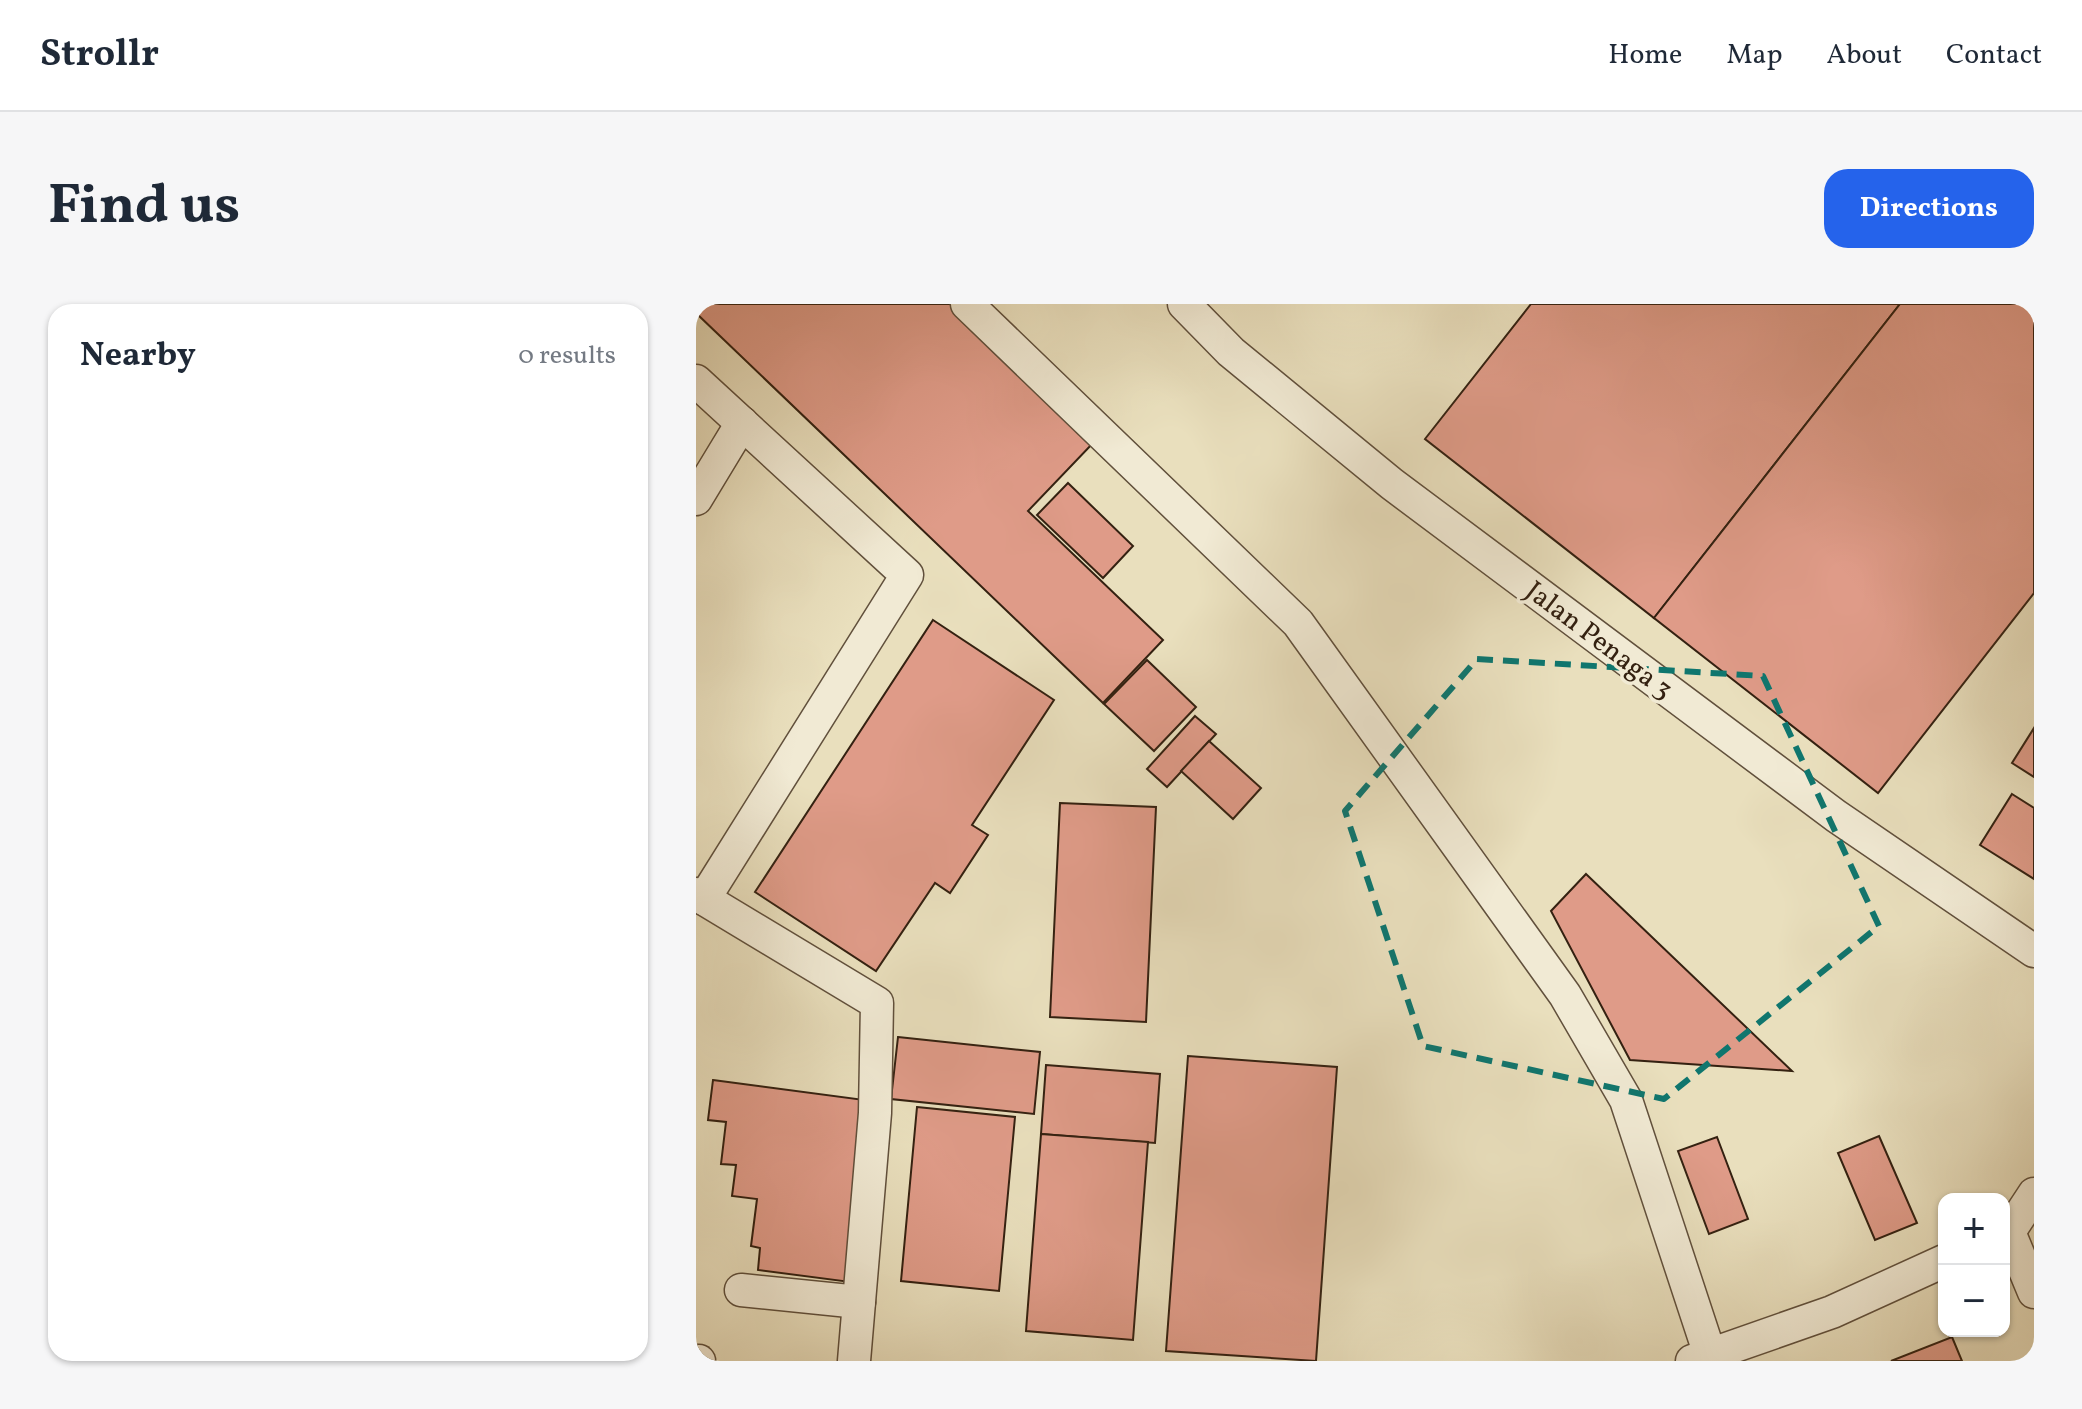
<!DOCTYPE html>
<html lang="en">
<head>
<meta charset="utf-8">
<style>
	:root { --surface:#fff; --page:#f6f6f7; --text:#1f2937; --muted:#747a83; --line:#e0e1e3; --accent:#2563eb }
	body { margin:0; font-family:Vollkorn,serif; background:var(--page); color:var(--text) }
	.controls { position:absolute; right:24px; bottom:24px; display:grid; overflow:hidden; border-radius:16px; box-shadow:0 2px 6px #0004 }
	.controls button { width:72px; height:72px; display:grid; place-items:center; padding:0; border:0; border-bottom:2px solid var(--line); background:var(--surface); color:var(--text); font:40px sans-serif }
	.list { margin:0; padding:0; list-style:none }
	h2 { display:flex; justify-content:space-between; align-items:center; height:104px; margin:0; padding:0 32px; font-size:34px }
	h2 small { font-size:26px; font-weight:400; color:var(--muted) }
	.map { position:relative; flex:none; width:1338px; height:1057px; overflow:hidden; border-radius:24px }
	header { display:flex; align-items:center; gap:48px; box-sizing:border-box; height:112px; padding:0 40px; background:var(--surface); border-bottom:2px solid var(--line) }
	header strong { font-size:38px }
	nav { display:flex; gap:44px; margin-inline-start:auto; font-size:28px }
	.intro { display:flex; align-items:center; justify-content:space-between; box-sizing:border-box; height:192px; padding:0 48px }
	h1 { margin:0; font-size:56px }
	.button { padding:20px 36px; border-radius:24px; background:var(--accent); color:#fff; font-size:28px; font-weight:700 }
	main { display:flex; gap:48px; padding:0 48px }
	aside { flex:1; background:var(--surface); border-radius:24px; box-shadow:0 2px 6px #0004 }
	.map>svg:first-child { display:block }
	.building { fill:#df9b88; stroke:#342111; stroke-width:2 }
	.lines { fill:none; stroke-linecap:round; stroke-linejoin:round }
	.minor-casing { stroke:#61503c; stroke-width:35 }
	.minor { stroke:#f1ead4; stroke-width:32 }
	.marked { fill:none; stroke:#0f766e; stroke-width:6; stroke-dasharray:16 10; stroke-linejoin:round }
	.labels { text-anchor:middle; stroke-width:7; stroke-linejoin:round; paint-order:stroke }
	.street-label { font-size:28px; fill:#342111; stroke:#f1ead4 }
</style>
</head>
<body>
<header>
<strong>Strollr</strong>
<nav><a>Home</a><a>Map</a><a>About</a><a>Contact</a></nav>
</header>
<div class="intro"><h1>Find us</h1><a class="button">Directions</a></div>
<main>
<aside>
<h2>Nearby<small>0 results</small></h2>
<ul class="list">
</ul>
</aside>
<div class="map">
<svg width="1338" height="1057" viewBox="0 0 1338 1057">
	<rect width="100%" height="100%" fill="#e9dfbd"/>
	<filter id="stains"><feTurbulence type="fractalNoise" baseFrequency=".0025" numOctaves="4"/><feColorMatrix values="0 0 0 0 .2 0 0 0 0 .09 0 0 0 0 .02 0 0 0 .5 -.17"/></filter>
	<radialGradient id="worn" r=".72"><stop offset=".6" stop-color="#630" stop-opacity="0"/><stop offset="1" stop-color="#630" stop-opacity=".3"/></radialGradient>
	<!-- building -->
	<g class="building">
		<path d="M0,0H254L398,138L332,207L467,336L407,399L0,9Z"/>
		<path d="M835,0H1204L958,314L729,135Z"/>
		<path d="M1204,0H1338V289L1182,489L958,314Z"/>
		<path d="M372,179L437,242L407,274L341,211Z"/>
		<path d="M237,316L358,396L276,521L292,531L254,589L239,579L180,667L59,588Z"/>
		<path d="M451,356L500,403L458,447L408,400Z"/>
		<path d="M499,412L520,430L471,483L451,465Z"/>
		<path d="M1338,424V473L1316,459Z"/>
		<path d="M513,437L565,484L537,515L485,467Z"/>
		<path d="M1316,490L1338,504V575L1284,541Z"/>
		<path d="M364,499L460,503L450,718L354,713Z"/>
		<path d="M890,570L1096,767L934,756L855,607Z"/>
		<path d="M202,733L344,748L338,810L195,795Z"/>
		<path d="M492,752L641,763L620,1057L470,1047Z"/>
		<path d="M350,761L464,770L459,839L345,830Z"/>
		<path d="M17,776L176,797L154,978L62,966L64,944L55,942L61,895L36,892L40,861L25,860L30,818L12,816Z"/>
		<path d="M221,803L319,813L303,987L205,977Z"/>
		<path d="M345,830L452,838L437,1036L330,1027Z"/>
		<path d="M1183,832L1221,919L1179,936L1142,849Z"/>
		<path d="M1021,833L1052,915L1013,930L982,847Z"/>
		<path d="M1256,1033L1266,1057H1195Z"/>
	</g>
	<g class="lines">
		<!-- minor casing -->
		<g class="minor-casing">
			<g id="minor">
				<path d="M271,0L602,319L869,691L930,796L1014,1051"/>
				<path d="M488,0L535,48L696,180L1140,512L1338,647"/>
				<path d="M0,77L211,271L8,595"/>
				<path d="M0,195L46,119"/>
				<path d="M0,590L181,699L179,809L158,1057"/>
				<path d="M1313,928L1338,988"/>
				<path d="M1308,930L1313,928L1338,890"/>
				<path d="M45,986L163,998"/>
				<path d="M0,1057H3"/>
				<path d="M996,1057L1136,1008L1248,957"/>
			</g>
		</g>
		<!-- minor -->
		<use href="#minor" class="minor"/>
	</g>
	<!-- marked area -->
	<path class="marked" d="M781,355L1067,372L1183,622L968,795L727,742L649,507Z"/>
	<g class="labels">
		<!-- street labels -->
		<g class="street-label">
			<text transform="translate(904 335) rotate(37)" y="10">Jalan Penaga 3</text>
		</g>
	</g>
	<rect width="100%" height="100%" filter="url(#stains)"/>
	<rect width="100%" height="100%" fill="url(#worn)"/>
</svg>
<div class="controls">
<button>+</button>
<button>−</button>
</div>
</div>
</main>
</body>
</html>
